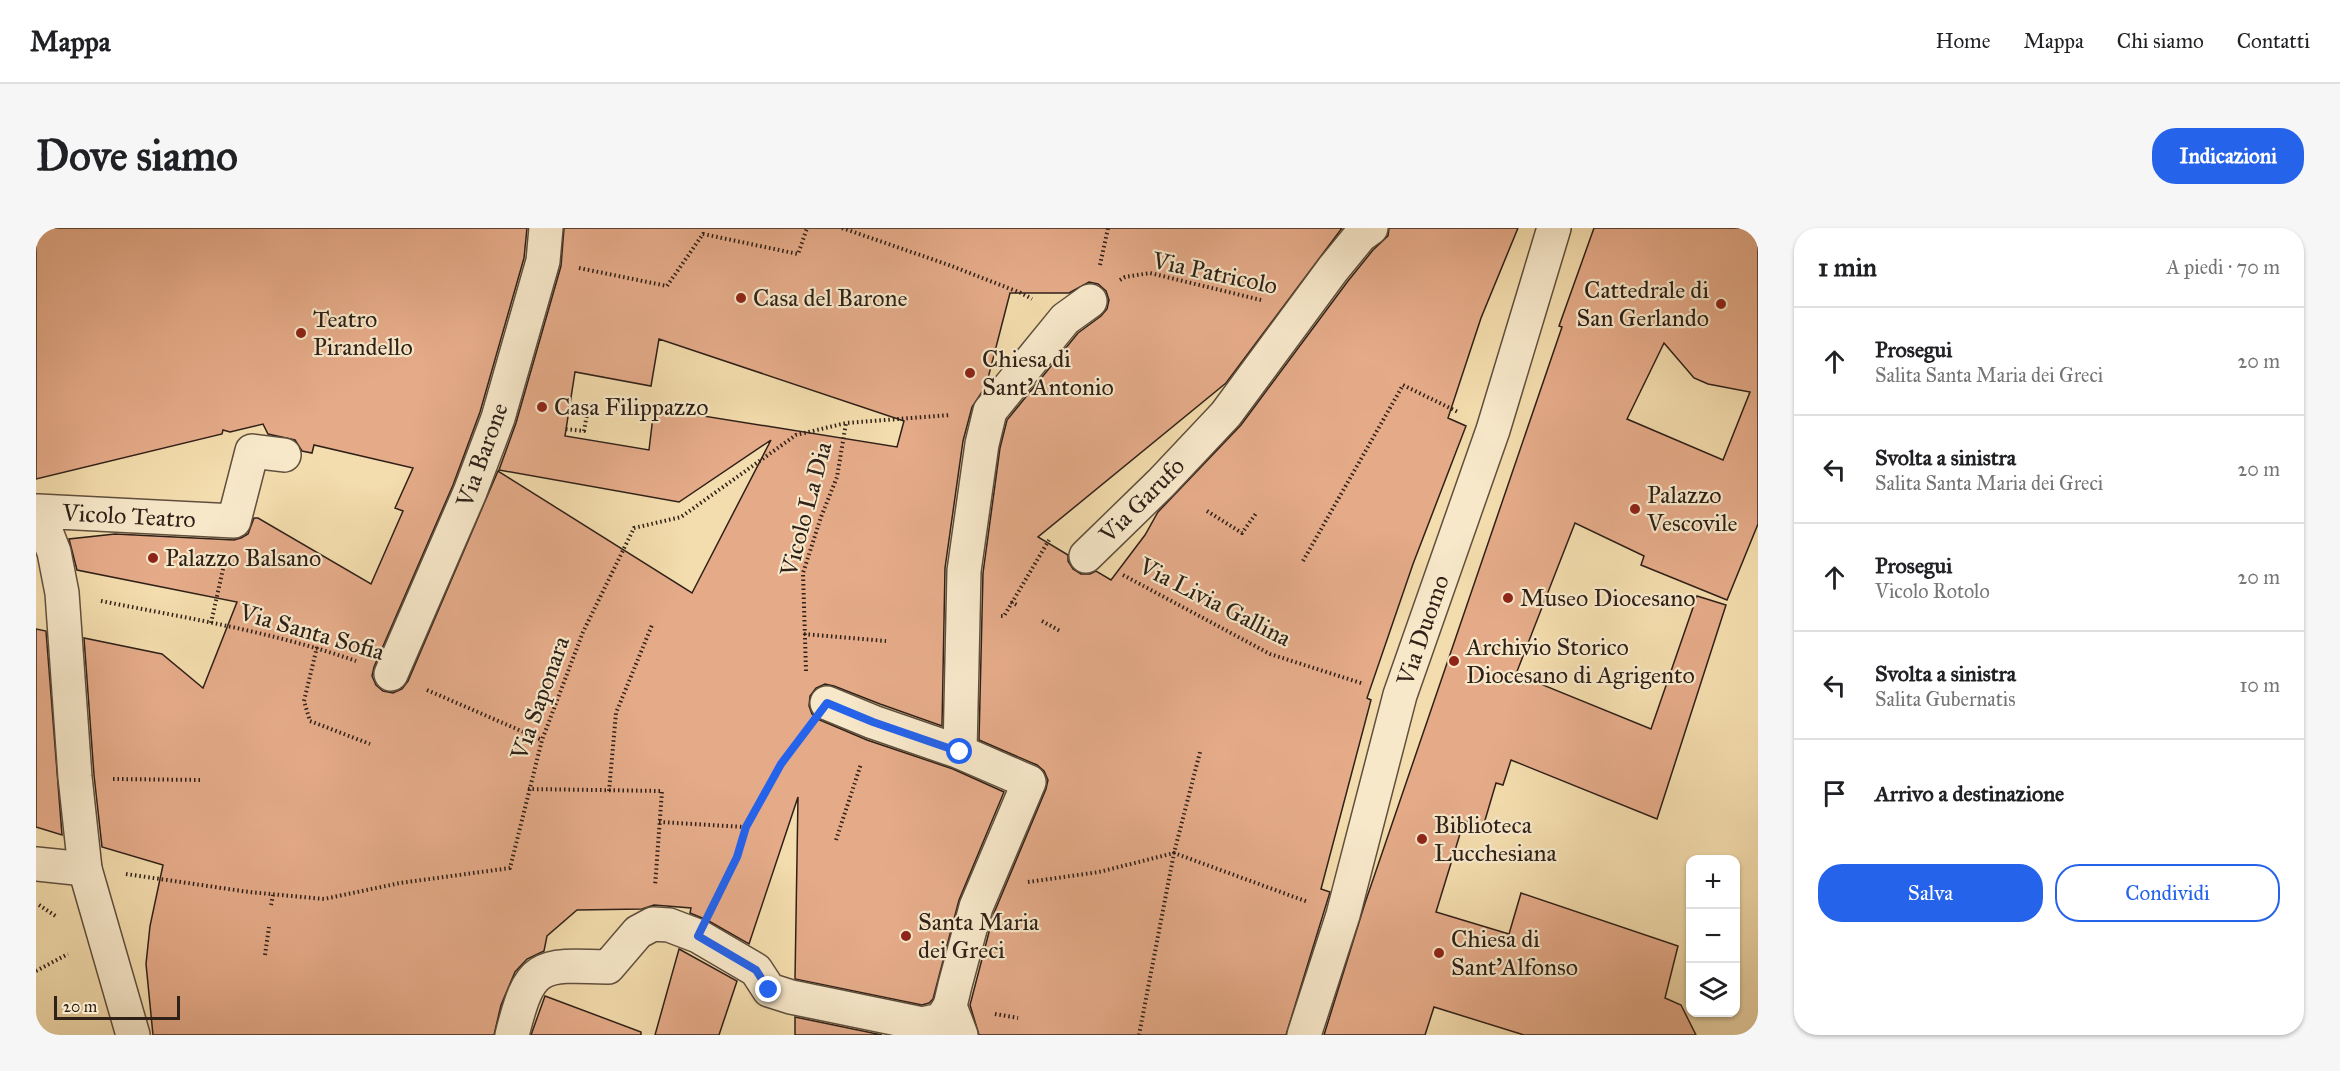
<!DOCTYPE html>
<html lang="it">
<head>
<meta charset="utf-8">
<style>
	:root { --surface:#fff; --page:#f6f6f6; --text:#202124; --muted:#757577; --line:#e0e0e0; --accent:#2563eb }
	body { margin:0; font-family:"IM FELL Great Primer",serif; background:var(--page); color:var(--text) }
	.controls { position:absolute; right:18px; bottom:18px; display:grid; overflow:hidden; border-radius:12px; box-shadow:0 2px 4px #0004 }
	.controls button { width:54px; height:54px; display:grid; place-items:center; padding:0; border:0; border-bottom:2px solid var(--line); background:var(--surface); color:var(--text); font:30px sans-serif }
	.scale { position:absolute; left:18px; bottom:15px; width:126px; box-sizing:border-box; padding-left:6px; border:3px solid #2f2018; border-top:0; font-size:16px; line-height:21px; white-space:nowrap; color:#2f2018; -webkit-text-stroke:4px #f7e8ca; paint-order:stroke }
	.stop { position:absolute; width:18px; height:18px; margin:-14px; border:4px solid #2563eb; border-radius:50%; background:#fff }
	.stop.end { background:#2563eb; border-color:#fff; box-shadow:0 2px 6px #0008 }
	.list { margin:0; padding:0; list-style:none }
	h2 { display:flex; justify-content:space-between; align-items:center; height:78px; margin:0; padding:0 24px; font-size:26px }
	h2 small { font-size:20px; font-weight:400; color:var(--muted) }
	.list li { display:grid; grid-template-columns:39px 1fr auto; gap:18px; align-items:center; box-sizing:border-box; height:108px; padding:0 24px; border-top:2px solid var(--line) }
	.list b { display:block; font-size:22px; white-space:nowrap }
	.list p { margin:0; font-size:20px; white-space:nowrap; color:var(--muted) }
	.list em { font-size:20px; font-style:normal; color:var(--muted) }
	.actions { display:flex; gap:12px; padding:18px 24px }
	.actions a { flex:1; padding:14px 0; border:2px solid var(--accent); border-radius:24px; text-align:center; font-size:21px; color:var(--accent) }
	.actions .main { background:var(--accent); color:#fff }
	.icon { flex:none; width:33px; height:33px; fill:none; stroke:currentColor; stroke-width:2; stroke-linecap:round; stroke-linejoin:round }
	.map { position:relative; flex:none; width:1722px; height:807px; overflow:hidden; border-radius:24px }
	header { display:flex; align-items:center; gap:36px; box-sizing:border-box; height:84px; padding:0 30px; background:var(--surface); border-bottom:2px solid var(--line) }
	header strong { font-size:28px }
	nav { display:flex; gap:33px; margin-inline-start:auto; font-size:21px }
	.intro { display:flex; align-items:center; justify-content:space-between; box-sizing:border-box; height:144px; padding:0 36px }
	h1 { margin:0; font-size:42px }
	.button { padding:15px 27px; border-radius:24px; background:var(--accent); color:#fff; font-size:21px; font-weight:700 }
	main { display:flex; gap:36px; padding:0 36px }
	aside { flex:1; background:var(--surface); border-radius:24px; box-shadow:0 2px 4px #0004 }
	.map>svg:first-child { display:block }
	.building { fill:#e5ab89; stroke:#2f2018; stroke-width:1.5; fill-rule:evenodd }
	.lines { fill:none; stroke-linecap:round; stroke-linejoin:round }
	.minor-casing { stroke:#604f3d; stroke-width:36 }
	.path { stroke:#2f2018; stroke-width:4; stroke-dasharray:1.5 3; stroke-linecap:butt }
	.minor { stroke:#f7e8ca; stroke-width:33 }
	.route { stroke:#2563eb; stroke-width:8 }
	.poi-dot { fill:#8f2418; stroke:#f7e8ca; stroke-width:2 }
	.labels { text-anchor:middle; stroke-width:4.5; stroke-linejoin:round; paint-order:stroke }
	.street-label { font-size:24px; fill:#2f2018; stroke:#f7e8ca }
	.poi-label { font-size:24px; fill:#2f2018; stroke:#f7e8ca; text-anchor:start }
</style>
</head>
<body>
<header>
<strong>Mappa</strong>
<nav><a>Home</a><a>Mappa</a><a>Chi siamo</a><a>Contatti</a></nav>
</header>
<div class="intro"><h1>Dove siamo</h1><a class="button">Indicazioni</a></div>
<main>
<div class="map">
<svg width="1722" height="807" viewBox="0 0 1722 807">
	<rect width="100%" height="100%" fill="#f3dcad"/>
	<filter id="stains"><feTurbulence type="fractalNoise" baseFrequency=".00333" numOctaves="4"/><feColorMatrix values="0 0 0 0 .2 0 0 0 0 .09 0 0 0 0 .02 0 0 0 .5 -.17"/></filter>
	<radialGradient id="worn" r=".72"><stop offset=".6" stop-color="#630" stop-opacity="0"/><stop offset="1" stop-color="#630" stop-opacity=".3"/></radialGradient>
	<!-- building -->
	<g class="building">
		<path d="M0,0H491L488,30L444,184L417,257L338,439L336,448L340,457L347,463L357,465L366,461L372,453L462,243L656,365L735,212L643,274L463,242L480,195L525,38L528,0H1306L1190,155L1002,309L1032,327V333L1037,341L1045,346H1054L1060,343L1075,352L1109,307L1122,284L1205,197L1312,53L1337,22L1352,8L1353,0H1482L1445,90L1412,190L1430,198L1377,336L1331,470L1335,472L1285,661L1294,664L1250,807H943L934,777L958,685L1010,561L1012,552L1008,543L1001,537L943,512L947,345L964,220L971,192L1042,105L1065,88L1071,81L1073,72L1070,63L1062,56L1053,54L1033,65H974L950,158L936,179L927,213L909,340L906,498L844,476L798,458L789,456L780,460L774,468L773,478L776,486L784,492L831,512L917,541L968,564L923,672L897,771L893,775L886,777L759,751L762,569L713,716L671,692L654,685L655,680L618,677L606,681L541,682L511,708L508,723L491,731L479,744L465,777L458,807H117L110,736L114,698L127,637L66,619L58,547L48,410L126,426L167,460L201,374L41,342L33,311L79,306L198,312L205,310L212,306L218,290H222L335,356L367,283L359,280L377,240L278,217L276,225L266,223L259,212L232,206L227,196L194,204L187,202L186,206L0,251ZM623,111L868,193L861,219L618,180L613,222L529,208L539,144L615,158Z"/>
		<path d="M1558,0H1722V296L1691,372L1605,337L1608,328L1539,295L1480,446L1615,501L1661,368L1690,377L1621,591L1475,532L1467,557L1460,555L1447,599L1428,593L1400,684L1473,706L1485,665L1642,718L1629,770L1645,777L1660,807H1488L1398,779L1389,807H1288L1329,675L1526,99L1523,98ZM1628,115L1658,150L1672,156L1714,164L1687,232L1591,191Z"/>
		<path d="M0,401L10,403L26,607L0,599Z"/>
		<path d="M643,721L701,753L683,807H619Z"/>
		<path d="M509,768L605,804V807H495Z"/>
		<path d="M759,789L846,807H759Z"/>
	</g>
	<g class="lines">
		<!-- minor casing -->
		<g class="minor-casing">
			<g id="minor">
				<path d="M1050,328L1125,255L1190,186L1297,41L1324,8L1335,0"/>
				<path d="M355,446L434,264L462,190L507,33L510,0"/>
				<path d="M791,475L837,494L924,524"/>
				<path d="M0,636L49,641"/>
				<path d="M97,807L49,641L39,549L26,365L18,324L2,283L198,293L216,223L248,227"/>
				<path d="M476,807C494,736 501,736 572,739L602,704L617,696L633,697L662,708L720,742L733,762L755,769L886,796L905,792L914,778"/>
				<path d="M925,807L914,778L919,757L940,679L993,554L924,524L928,343L946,216L954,183L1029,91L1054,73"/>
				<path d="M1268,807L1307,687L1364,467L1457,202L1518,0"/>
			</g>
		</g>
		<!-- path -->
		<g class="path">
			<path d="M806,0L913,37L985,65L996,71"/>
			<path d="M1064,37L1072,0"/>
			<path d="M543,40L631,58L667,6L762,26L771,0"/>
			<path d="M1084,52L1089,49L1114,45L1225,72"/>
			<path d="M530,201L548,203L553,175"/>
			<path d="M1171,283L1206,305L1221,284"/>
			<path d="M1267,333L1367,157L1422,184"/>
			<path d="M1087,347L1234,426L1328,456"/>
			<path d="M65,373C151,390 237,404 320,433"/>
			<path d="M975,374L981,377"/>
			<path d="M965,388H968L1013,312"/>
			<path d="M1006,393L1024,403"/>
			<path d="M175,395L189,332"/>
			<path d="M768,406L850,413"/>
			<path d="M281,419L268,473L274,493L334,516"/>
			<path d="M770,443L767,345L785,289L801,249L810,195"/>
			<path d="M391,462L506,512"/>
			<path d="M77,551L167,552"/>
			<path d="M492,561L626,563L619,658"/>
			<path d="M573,563L580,485L616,397"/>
			<path d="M623,594L709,599L745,536L768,505"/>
			<path d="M800,612L825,536"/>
			<path d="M90,646L213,664L288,671L364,655L474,640L506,512L547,404L598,300L645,289L760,207L810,195L914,187"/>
			<path d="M992,654L1063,644L1138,625L1272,674"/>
			<path d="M679,673L701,629L709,599"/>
			<path d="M3,677L21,689"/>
			<path d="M235,677L237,667"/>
			<path d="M229,727L233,699"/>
			<path d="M0,743L32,726"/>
			<path d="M959,786L982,790"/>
			<path d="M1103,807L1138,625L1164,524"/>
		</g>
		<!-- minor -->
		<use href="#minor" class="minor"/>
	</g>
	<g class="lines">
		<!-- route -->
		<path class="route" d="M733,762L720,742L662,708L701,629L710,599L745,536L791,475L837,494L924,524"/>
	</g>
	<!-- markers -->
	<g class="poi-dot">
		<circle cx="705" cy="70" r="6"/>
		<circle cx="1685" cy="76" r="6"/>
		<circle cx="265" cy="105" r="6"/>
		<circle cx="934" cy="145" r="6"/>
		<circle cx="506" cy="179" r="6"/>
		<circle cx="1599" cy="281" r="6"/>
		<circle cx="117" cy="330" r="6"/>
		<circle cx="1472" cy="370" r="6"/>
		<circle cx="1418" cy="433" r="6"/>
		<circle cx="1386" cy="611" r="6"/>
		<circle cx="870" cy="708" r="6"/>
		<circle cx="1403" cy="725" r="6"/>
	</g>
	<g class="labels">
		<!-- street labels -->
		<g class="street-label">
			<text transform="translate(1179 45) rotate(12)" y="8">Via Patricolo</text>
			<text transform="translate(446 227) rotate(-70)" y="8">Via Barone</text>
			<text transform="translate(1106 272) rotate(-45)" y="8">Via Garufo</text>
			<text transform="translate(770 281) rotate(-75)" y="8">Vicolo La Dia</text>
			<text transform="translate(93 288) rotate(3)" y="8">Vicolo Teatro</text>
			<text transform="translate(1179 374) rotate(27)" y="8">Via Livia Gallina</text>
			<text transform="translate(1387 402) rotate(-71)" y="8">Via Duomo</text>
			<text transform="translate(276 404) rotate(16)" y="8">Via Santa Sofia</text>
			<text transform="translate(504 470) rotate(-70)" y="8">Via Saponara</text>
		</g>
		<!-- poi labels -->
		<g class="poi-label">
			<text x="1673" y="70" text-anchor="end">Cattedrale di<tspan x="1673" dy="28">San Gerlando</tspan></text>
			<text x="717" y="78">Casa del Barone</text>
			<text x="277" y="99">Teatro<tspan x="277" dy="28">Pirandello</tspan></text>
			<text x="946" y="139">Chiesa di<tspan x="946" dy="28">Sant'Antonio</tspan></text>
			<text x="518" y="187">Casa Filippazzo</text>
			<text x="1611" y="275">Palazzo<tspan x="1611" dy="28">Vescovile</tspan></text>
			<text x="129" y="338">Palazzo Balsano</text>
			<text x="1484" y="378">Museo Diocesano</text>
			<text x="1430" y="427">Archivio Storico<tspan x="1430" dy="28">Diocesano di Agrigento</tspan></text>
			<text x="1398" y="605">Biblioteca<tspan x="1398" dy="28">Lucchesiana</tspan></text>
			<text x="882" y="702">Santa Maria<tspan x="882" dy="28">dei Greci</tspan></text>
			<text x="1415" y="719">Chiesa di<tspan x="1415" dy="28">Sant'Alfonso</tspan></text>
		</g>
	</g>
	<rect width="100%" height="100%" filter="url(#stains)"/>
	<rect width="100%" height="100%" fill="url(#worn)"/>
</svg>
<div class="controls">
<button>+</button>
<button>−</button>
<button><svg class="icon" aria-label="layers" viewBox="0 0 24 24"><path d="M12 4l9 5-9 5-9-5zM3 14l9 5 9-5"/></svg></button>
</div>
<div class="scale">20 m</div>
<div class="stop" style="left:924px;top:524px"></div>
<div class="stop end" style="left:733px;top:762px"></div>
</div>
<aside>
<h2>1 min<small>A piedi · 70 m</small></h2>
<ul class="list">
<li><svg class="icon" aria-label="ahead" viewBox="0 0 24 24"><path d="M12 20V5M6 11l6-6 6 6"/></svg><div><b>Prosegui</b><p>Salita Santa Maria dei Greci</p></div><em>20 m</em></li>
<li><svg class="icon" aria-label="left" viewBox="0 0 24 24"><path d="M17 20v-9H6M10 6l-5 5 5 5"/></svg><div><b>Svolta a sinistra</b><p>Salita Santa Maria dei Greci</p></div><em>20 m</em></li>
<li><svg class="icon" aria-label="ahead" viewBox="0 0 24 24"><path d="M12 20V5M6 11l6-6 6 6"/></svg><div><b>Prosegui</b><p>Vicolo Rotolo</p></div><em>20 m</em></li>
<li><svg class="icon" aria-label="left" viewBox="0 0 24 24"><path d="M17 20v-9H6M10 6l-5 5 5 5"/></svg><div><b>Svolta a sinistra</b><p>Salita Gubernatis</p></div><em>10 m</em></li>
<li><svg class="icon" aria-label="arrive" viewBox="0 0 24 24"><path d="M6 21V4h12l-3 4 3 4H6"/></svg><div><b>Arrivo a destinazione</b></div></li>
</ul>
<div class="actions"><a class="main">Salva</a><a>Condividi</a></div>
</aside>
</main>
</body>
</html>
